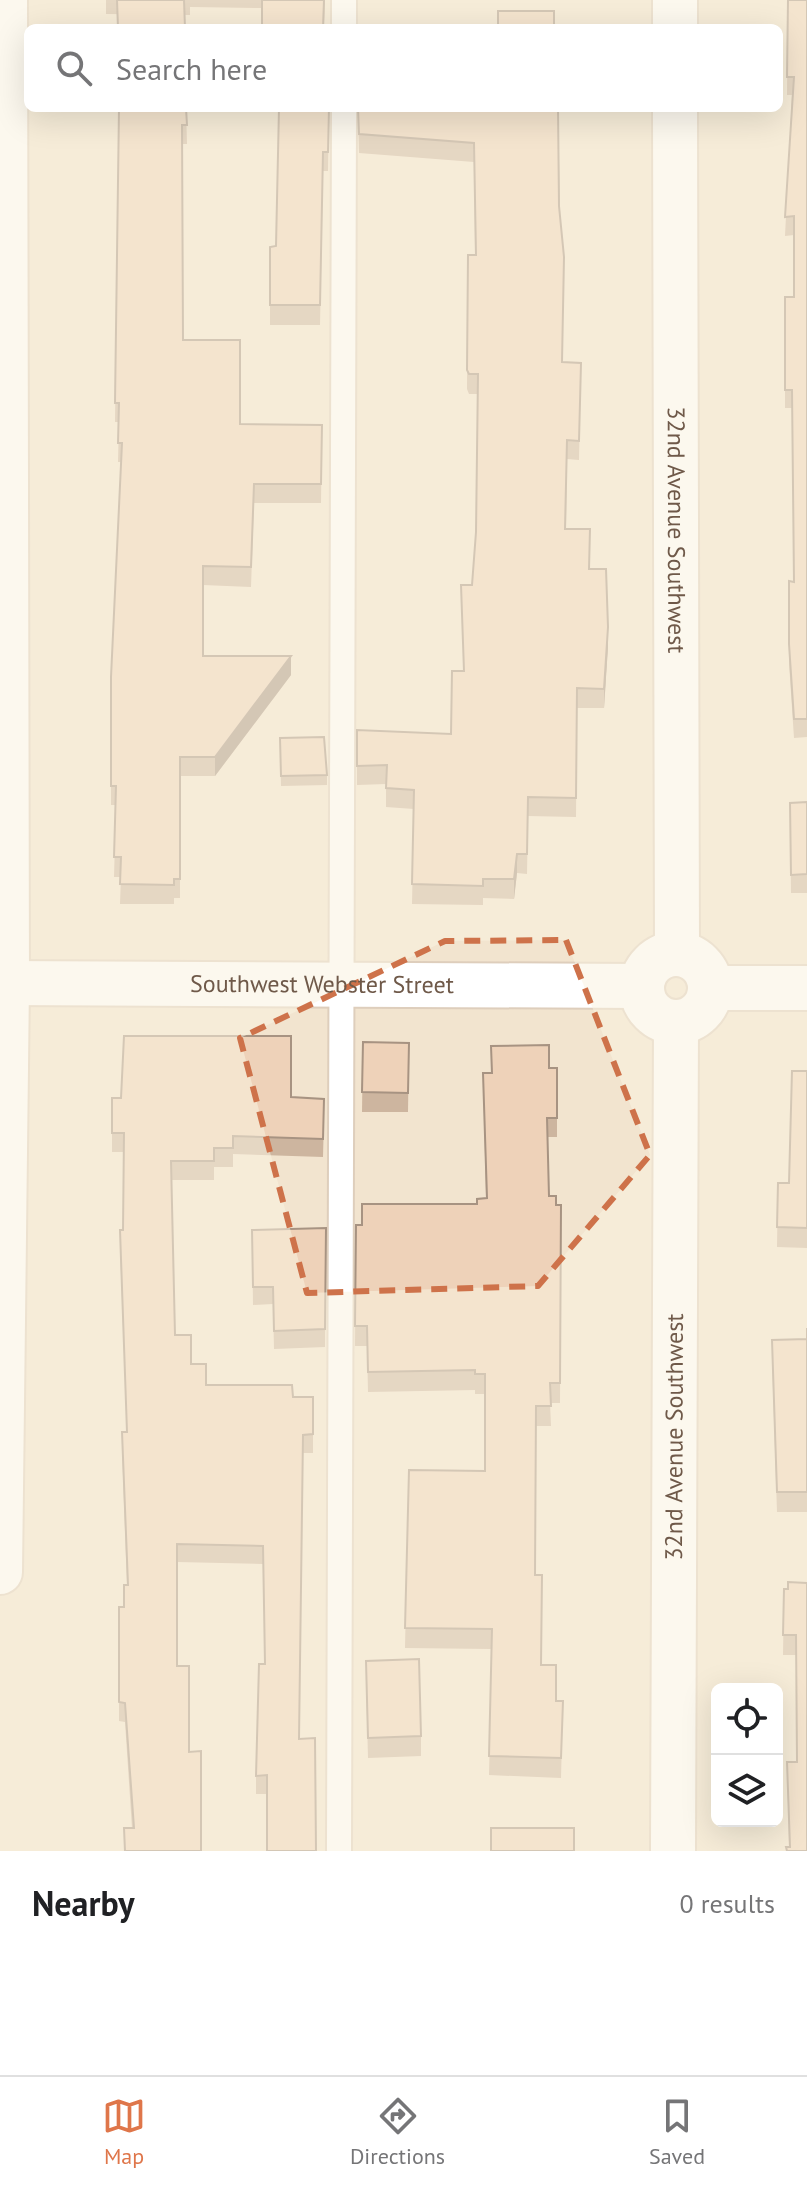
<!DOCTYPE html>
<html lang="en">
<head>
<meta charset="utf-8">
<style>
	:root { --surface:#fff; --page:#f2f2f2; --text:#202124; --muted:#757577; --line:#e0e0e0; --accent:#df764a }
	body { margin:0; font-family:"PT Sans",sans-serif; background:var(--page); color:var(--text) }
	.controls { position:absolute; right:24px; bottom:24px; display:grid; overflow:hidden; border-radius:12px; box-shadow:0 8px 32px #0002 }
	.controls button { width:72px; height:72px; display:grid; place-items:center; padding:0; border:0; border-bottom:2px solid var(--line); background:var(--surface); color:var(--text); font:40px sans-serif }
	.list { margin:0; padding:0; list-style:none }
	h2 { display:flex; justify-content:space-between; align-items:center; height:104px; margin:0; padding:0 32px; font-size:34px }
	h2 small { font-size:26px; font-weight:400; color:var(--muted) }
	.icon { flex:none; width:44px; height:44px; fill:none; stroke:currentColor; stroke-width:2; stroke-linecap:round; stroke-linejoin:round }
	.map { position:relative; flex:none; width:807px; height:1851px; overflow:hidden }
	.search { position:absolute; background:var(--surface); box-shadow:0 8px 32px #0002; left:24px; right:24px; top:24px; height:88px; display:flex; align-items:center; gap:20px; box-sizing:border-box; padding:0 28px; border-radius:12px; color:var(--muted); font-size:30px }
	.sheet { height:224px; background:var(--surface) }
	nav { display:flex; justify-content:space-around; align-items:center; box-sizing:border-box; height:112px; border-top:2px solid var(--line); background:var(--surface); font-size:22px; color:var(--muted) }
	nav a { display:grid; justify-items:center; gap:4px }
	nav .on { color:var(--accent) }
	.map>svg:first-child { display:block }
	.residential { fill:#f2e4cf; fill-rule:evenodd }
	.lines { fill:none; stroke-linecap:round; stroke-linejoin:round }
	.service-casing { stroke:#decebc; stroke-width:28 }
	.minor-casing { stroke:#decebc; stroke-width:48 }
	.service { stroke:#fff; stroke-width:24 }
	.minor { stroke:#fff; stroke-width:44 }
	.wall { fill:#cdb59f }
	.shaded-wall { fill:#a79382 }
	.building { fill:#eed2b9; stroke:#a79382; stroke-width:2 }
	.marked { fill:none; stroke:#ce724a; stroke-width:6; stroke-dasharray:16 10; stroke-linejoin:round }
	.labels { text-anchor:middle; stroke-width:6; stroke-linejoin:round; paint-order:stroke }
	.street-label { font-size:24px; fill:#6f5949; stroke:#fef6e5 }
</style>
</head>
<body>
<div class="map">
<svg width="807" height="1851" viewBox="0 0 807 1851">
	<rect width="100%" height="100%" fill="#faf2e0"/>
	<!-- residential -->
	<path class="residential" d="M0,0H807V1851H0ZM28,28H779V108H28ZM717,1689H777V1821H717Z"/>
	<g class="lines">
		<!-- service casing -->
		<g class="service-casing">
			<g id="service">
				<path d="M344,28V0"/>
				<path d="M339,1851L344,108"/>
			</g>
		</g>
		<!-- minor casing -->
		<g class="minor-casing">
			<g id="minor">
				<path d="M675,0V28"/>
				<path id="s1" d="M675,108L677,954"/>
				<circle cx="676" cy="988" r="34"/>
				<path id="s2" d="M0,983L642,986"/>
				<path d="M711,988H807"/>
				<path d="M0,1572L7,983L5,0"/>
				<path id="s3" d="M673,1851L676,1022"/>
			</g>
		</g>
		<!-- service -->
		<use href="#service" class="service"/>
		<!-- minor -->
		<use href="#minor" class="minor"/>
	</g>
	<!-- wall -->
	<g class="wall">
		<path d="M106,0H325L324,28H262L261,8L190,7V15L106,14Z"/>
		<path d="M788,0H807V737L794,738L789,663V581L794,582L792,408H785V297H794V235L785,236L792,95H787Z"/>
		<path d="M119,108H186L187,144H182L183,340L240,424L322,425L321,503H254L251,587L203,585V656L291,675L215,776H180V898H174V904H120L121,877H114L116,805H111V677L121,462H118L119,422H115Z"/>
		<path d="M329,108L328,171H323L320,325H270V247L276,246Z"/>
		<path d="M358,108H558L563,362L581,363L579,460L567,459L566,529L590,569L608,646L604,708H577L576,817L528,816L527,874L517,873L514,899L483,898V905L412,904L414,809L386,807V784L357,785V730L451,734L464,671L461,585H472L476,532L478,394H469L467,389L468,255H475L474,162L359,153Z"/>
		<path d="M280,738L327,775V785L281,786Z"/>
		<path d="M807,802V893H791L790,803Z"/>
		<path d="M363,1042L409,1043L408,1112H362Z"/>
		<path d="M549,1068H557V1137H547L549,1196L556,1205H561L560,1403H550L551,1426H536L535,1575L541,1665L556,1701H563L561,1778L489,1775L492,1649L405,1648L409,1470L485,1471V1394H475V1390L368,1392L367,1346H355L356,1225L477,1204L486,1198L483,1073Z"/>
		<path d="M807,1071V1248L777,1247L778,1183H789Z"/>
		<path d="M291,1097L324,1118L323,1157L233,1154V1167H214V1180H171L175,1335L191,1364L206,1385L293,1397H313V1453H303L267,1794H256V1776L265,1664L263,1564L177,1562V1666L201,1851L132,1828L125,1722L119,1721V1607H124L127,1585L122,1450V1432H127L120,1249V1230H123L124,1152H112V1098Z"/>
		<path d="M326,1228L325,1347L274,1349L273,1304L253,1305L252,1230Z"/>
		<path d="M807,1328V1512H777L772,1359L807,1339Z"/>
		<path d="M807,1583V1851L789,1847L787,1762H797L796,1655H783L784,1589Z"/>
		<path d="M366,1681L421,1736V1756L368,1758Z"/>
	</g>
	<!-- shaded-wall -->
	<g class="shaded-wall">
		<path d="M608,627V646L604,708V689Z"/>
		<path d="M291,656V675L215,776V757Z"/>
		<path d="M517,854V873L514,899V879Z"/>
	</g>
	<!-- building -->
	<g class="building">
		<path d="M117,0H184L185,28H118Z"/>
		<path d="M262,0H324L323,28H262Z"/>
		<path d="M788,0H807V719H794L789,644V581L794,582L792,390H785V297H794V216L785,217L794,77H787Z"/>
		<path d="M498,11H554V28H482V25H498Z"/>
		<path d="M119,108H186L187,125H182L183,340H240V424L322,425L321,484H254L251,567L203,566V656H291L215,757H180V879H174V885L120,884L121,857H114L116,786H111V677L122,443H118L119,403H115Z"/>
		<path d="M279,108H329L328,152H323L320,305H270V247L276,246Z"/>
		<path d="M358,108H558L559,206L564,257L562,362L581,363L579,441L567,440L565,529H590L589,569H606L608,627L604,689L577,688L576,798L528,797L527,854H517L514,879H483V886L412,884L414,790L386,788L387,765L357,766V730L451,734L452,671H464L461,585H472L476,532L478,374H469L467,370L468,255H476L474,143L359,134Z"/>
		<path d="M324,737L327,775L281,776L280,738Z"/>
		<path d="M807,802V874L791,875L790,803Z"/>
		<path d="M124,1036H291V1097L324,1099L323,1139L233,1136V1148H214V1161H171L175,1335H191V1364H206V1385H292L293,1397H313V1434L303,1435L299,1739L315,1738L316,1851H267V1775L256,1776L259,1664H265L263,1546L177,1544V1666H189V1752L201,1751V1851H125L124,1828H134L125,1703L119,1702V1607H124V1585H128L122,1432H127L120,1230H123L124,1133H112V1098H121Z"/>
		<path d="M363,1042L409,1043L408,1093L362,1092Z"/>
		<path d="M549,1045V1068H557V1118H547L549,1196H556V1205H561L560,1383H550L551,1406H536L535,1575H542L541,1665H556V1701H563L561,1758L489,1756L492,1629L405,1628L409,1470L485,1471V1374H475V1370L368,1372L367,1326H355L356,1225H362V1204H477V1199L487,1198L483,1073H492L491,1046Z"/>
		<path d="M792,1071H807V1228L777,1227L778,1183H789Z"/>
		<path d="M326,1228L325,1329L274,1331L273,1287H253L252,1230Z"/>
		<path d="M807,1328V1492H777L772,1340L807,1339Z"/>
		<path d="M788,1582L807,1583V1851H787L786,1847H790L787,1762H797L796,1635H783L784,1589H788Z"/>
		<path d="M419,1659L421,1736L368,1738L366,1661Z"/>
		<rect x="491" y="1828" width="83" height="23"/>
	</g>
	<!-- marked area -->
	<path d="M0 0H807V1851H0ZM566,940L650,1155L538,1286L307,1293L240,1038L445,941Z" fill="#faf2e0" fill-opacity=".55" fill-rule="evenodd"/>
	<path class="marked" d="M566,940L650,1155L538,1286L307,1293L240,1038L445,941Z"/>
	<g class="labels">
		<!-- street labels -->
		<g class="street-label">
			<text dy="8" stroke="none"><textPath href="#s1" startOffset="422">32nd Avenue Southwest</textPath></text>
			<text dy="8" stroke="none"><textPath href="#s2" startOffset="322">Southwest Webster Street</textPath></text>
			<text dy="8" stroke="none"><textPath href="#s3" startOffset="414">32nd Avenue Southwest</textPath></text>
		</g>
	</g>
</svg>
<div class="controls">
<button><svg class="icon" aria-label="locate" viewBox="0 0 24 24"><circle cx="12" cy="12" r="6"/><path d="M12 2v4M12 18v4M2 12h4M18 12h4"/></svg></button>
<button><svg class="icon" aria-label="layers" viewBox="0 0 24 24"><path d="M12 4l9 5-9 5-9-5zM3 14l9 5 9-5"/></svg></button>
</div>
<div class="search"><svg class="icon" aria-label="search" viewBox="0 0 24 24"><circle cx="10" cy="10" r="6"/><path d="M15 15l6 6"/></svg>Search here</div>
</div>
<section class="sheet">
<h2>Nearby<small>0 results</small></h2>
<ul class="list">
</ul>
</section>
<nav>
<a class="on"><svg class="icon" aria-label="map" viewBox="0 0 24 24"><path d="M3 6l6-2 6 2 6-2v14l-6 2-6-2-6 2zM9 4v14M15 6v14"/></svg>Map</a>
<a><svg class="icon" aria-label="directions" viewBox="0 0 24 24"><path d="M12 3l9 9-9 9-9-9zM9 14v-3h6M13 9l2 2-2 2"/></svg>Directions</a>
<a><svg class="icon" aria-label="saved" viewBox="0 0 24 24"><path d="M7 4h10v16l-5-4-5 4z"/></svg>Saved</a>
</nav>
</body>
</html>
